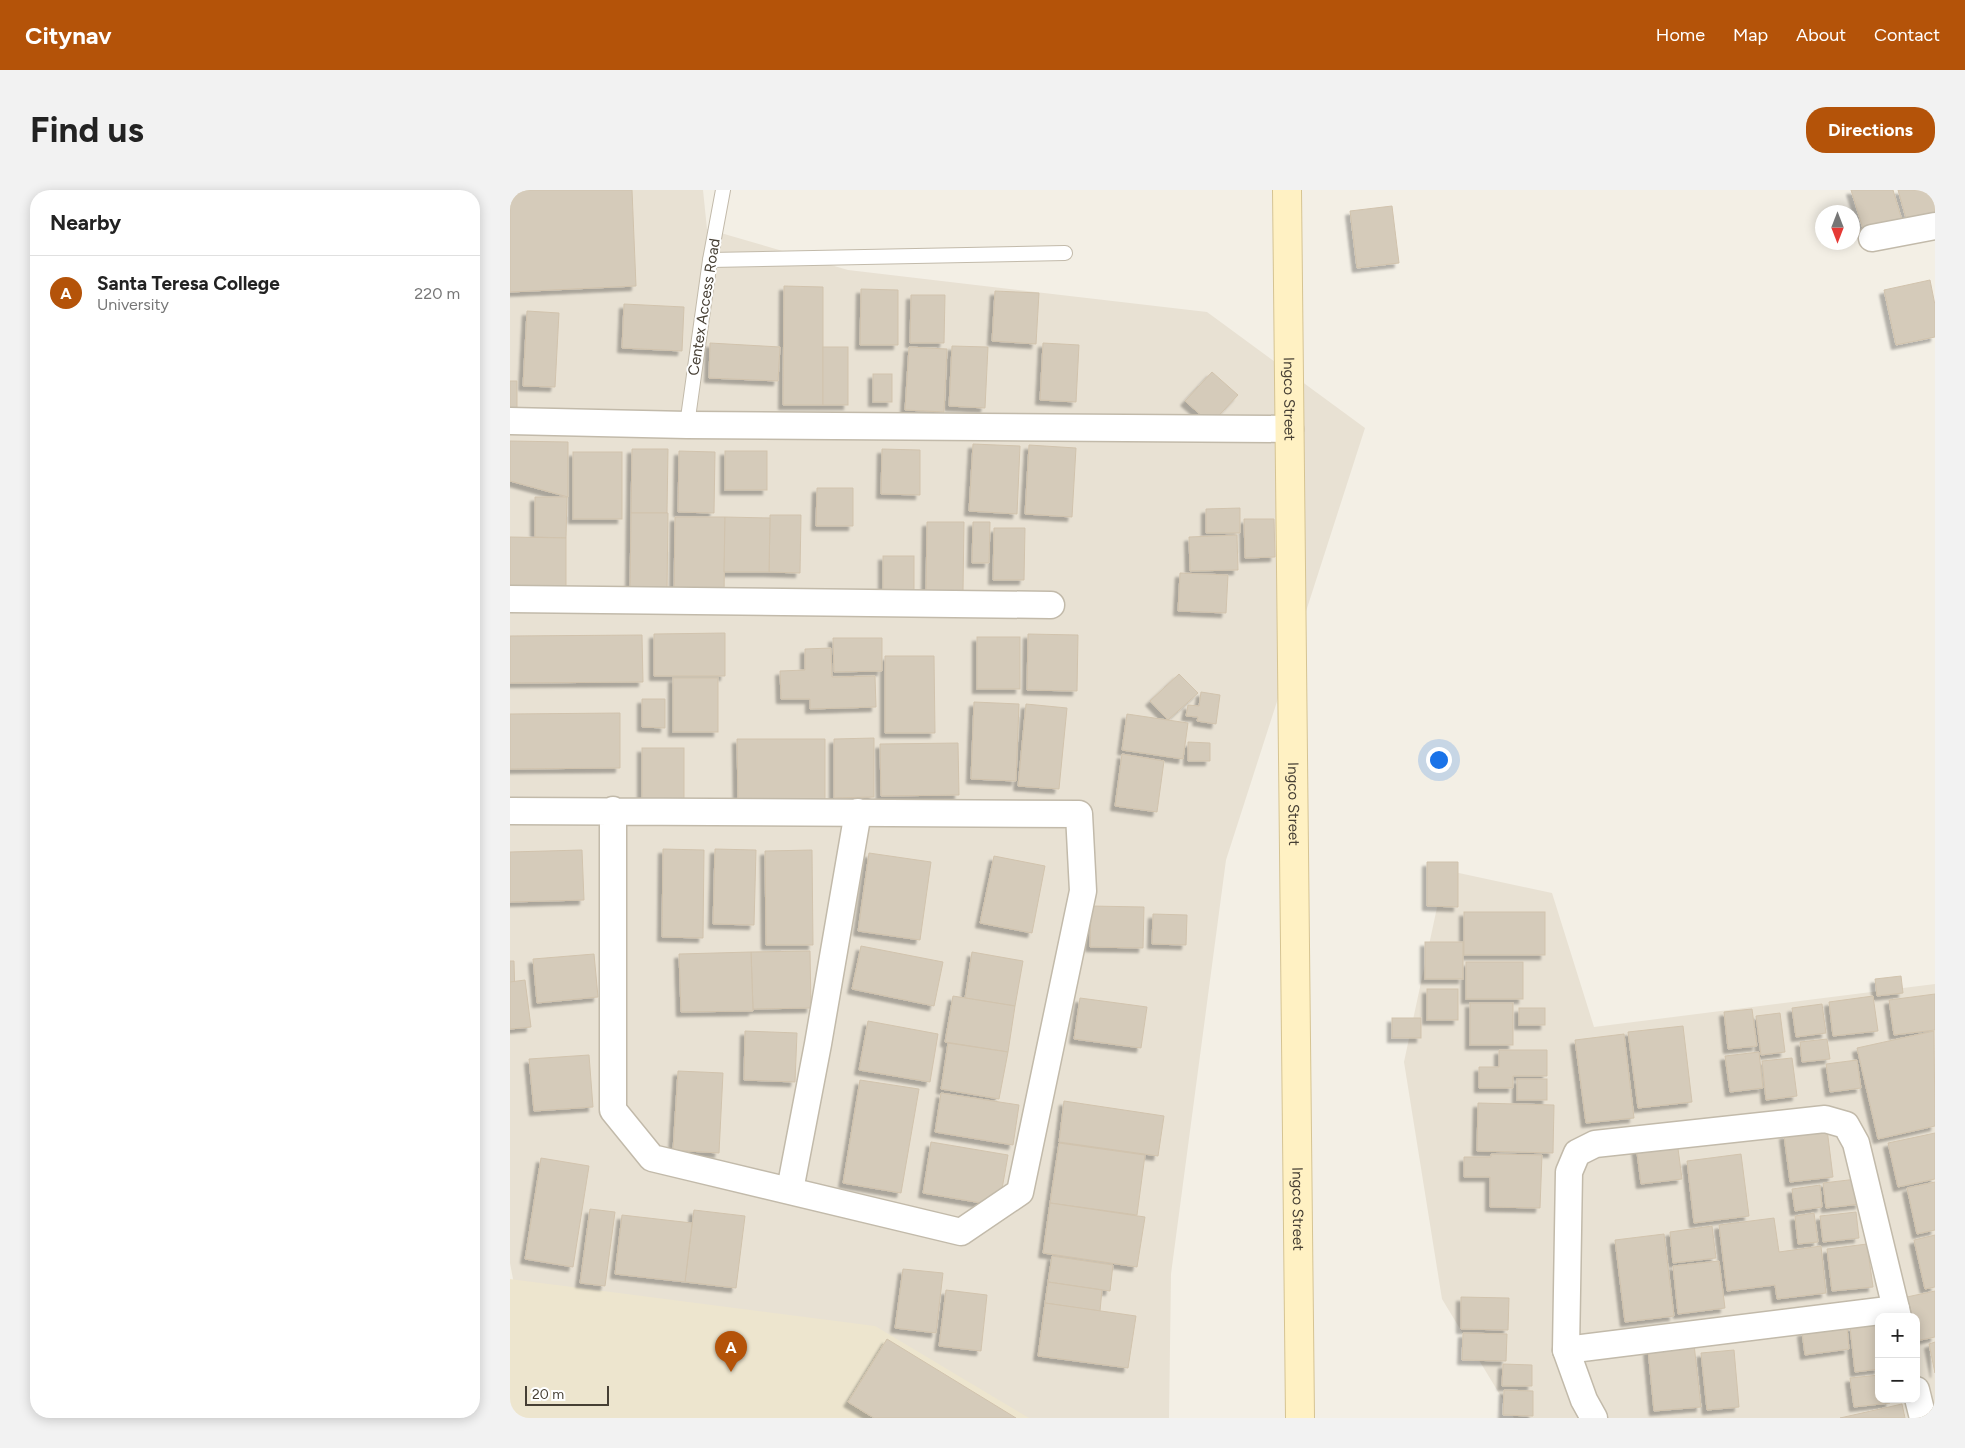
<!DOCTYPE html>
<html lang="en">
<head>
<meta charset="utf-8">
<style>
	:root { --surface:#fff; --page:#f2f2f2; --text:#222; --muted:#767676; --line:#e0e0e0; --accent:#b45309 }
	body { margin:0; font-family:Figtree,sans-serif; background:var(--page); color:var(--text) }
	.controls { position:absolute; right:15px; bottom:15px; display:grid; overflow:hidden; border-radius:10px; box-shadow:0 2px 12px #0003 }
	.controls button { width:45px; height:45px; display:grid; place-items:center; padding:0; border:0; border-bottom:1px solid var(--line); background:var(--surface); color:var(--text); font:25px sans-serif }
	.compass { position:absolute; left:1305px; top:15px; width:45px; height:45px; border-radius:50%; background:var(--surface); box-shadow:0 2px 12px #0003; rotate:180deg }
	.scale { position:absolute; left:15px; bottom:12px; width:84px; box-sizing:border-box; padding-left:5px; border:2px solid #463f34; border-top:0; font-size:14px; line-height:18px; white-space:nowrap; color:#463f34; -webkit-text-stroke:4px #fff; paint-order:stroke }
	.you { position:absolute; left:928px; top:569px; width:18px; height:18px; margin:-12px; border:4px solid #fff; border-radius:50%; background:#1a73e8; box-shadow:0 0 0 8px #1a73e833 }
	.badge { display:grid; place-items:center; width:32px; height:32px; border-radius:50%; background:var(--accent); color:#fff; font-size:16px; font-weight:700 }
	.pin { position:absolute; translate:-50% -41px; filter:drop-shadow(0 1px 2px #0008) }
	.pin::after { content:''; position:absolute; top:26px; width:18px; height:15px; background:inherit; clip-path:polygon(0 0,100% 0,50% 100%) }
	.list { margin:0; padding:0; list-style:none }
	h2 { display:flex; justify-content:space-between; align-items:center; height:65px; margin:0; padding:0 20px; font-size:21px }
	h2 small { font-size:16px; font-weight:400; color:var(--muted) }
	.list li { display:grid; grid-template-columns:32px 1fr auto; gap:15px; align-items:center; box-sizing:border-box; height:75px; padding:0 20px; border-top:1px solid var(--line) }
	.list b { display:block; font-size:19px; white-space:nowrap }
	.list p { margin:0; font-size:16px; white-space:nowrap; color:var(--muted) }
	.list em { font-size:16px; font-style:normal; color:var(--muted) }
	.map { position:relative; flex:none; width:1425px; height:1228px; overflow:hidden; border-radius:20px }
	header { display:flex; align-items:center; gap:30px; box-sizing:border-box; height:70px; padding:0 25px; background:var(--accent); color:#fff }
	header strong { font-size:24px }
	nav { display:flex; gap:28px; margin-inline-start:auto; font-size:18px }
	.intro { display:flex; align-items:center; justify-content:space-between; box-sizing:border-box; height:120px; padding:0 30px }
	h1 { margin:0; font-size:35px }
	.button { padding:12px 22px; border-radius:20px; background:var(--accent); color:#fff; font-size:18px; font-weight:700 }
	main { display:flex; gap:30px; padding:0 30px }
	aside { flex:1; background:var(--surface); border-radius:20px; box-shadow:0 2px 12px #0003 }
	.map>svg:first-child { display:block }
	.residential { fill:#e8e1d3; fill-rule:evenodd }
	.education { fill:#ede5ce }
	.building { fill:#d5cbba; stroke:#d1c3ad; filter:url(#shadow) }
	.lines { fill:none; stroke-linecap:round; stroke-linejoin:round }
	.lane-casing { stroke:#c2baaa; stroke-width:16 }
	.street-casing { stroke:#c2baaa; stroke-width:29 }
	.secondary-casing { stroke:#d6c492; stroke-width:30 }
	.lane { stroke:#fff; stroke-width:14 }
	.street { stroke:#fff; stroke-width:26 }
	.secondary { stroke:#fff1c3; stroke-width:28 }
	.labels { text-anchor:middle; stroke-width:4; stroke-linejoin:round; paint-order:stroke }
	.street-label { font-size:15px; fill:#463f34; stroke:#fff }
</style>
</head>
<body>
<header>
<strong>Citynav</strong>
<nav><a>Home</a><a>Map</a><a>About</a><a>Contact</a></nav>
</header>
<div class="intro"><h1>Find us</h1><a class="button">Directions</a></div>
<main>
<aside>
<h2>Nearby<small></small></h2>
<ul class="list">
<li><span class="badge">A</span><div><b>Santa Teresa College</b><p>University</p></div><em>220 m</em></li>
</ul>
</aside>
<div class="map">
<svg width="1425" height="1228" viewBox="0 0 1425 1228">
	<defs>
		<filter id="shadow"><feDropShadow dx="-4.5" dy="4.5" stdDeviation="1" flood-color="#0004"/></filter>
	</defs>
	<rect width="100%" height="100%" fill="#f3efe5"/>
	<!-- residential -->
	<g class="residential">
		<path d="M0,0H193L197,39L338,80L697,122L855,238L716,670L661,1084L659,1228H29L0,1073Z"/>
		<path d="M935,680L1042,703L1084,837L1425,794V1228H1004L932,1109L894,872ZM1369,1127H1406V1209H1369Z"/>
	</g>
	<!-- education -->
	<path class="education" d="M0,1089L365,1136L519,1228H0Z"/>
	<!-- building -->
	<g class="building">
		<path d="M0,0H122L126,96L0,102Z"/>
		<path d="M1341,0H1383L1392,30L1354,42Z"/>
		<path d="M1388,0H1425V31L1399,39Z"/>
		<path d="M882,16L889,73L847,78L840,21Z"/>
		<path d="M1420,90L1425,115V147L1386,155L1374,100Z"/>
		<path d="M274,96L313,97V215H273Z"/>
		<path d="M351,99L388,100V155H350Z"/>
		<path d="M485,101L529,103L526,154L482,151Z"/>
		<path d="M401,105H435L434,153H400Z"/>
		<path d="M114,114L174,117L172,161L112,158Z"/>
		<path d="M17,121L49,123L45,197L13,196Z"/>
		<path d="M200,153L270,157L268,191L199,188Z"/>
		<path d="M533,153L569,155L566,212L530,210Z"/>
		<path d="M442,156L478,157L475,218L439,216Z"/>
		<rect x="313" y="157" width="25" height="58"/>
		<path d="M399,157L437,159L434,222L395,220Z"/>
		<path d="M702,182L728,205L701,234L675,211Z"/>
		<rect x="363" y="184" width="19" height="28"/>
		<rect x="0" y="191" width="7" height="28"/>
		<path d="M0,251L58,252V307L0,291Z"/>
		<path d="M463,254L510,256L507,324L459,321Z"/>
		<path d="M519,255L566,258L562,327L515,324Z"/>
		<path d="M122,259H158L157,323H121Z"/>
		<path d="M372,259L410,260V305L371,304Z"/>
		<path d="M169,261L205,262L204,323L168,322Z"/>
		<rect x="215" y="261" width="42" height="39"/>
		<rect x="63" y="262" width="49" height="67"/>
		<path d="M307,298H343V336H306Z"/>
		<path d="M25,307H57L56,348L25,347Z"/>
		<path d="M730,318V343H696V319Z"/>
		<path d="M121,323H158L157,403L120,402Z"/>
		<path d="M260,325H291L290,383L259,382Z"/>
		<path d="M165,327H215L214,408H164Z"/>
		<path d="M215,327L260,328L259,382H214Z"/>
		<path d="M734,329H764L765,367L735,368Z"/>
		<path d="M417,332H454L453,402L416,401Z"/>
		<path d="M463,332H480L479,373H462Z"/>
		<path d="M484,338H515L514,390H483Z"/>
		<path d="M727,345L728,380L680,381L679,347Z"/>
		<path d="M0,347L56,348V406L0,405Z"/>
		<rect x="373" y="366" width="31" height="42"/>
		<path d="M670,383L718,385L716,423L668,421Z"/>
		<path d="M215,443V486H144V444Z"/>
		<path d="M518,444L568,445L567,501L517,500Z"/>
		<path d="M132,445L133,492L0,493V446Z"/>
		<rect x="467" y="447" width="43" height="52"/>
		<path d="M323,448H372V481L324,482Z"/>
		<path d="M321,458L322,487L365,486L366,517L300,519V509H271L270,481L295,480V459Z"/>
		<path d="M375,466H424L425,543H375Z"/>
		<path d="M669,484L688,503L658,530L640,511Z"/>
		<rect x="163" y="488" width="45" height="54"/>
		<path d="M691,502L710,505L706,534L687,531L688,527L676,526L678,515L689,516Z"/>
		<path d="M132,509H155V538L132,537Z"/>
		<path d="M464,512L509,514L506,591L461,589Z"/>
		<path d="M516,514L557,518L549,599L508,596Z"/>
		<path d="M110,523V578L0,579V524Z"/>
		<path d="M617,524L678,533L673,569L612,560Z"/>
		<path d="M364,548V607L324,608V549Z"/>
		<path d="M227,549H315V610H228Z"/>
		<path d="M678,552L700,553V571H678Z"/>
		<path d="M448,553L449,605L371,606L370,554Z"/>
		<rect x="132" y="558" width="42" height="55"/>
		<path d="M612,564L654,571L647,622L605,616Z"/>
		<path d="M153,659L194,660L193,748L152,747Z"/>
		<path d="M205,659L246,660L244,735L203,734Z"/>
		<path d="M72,660L74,710L0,712V662Z"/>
		<path d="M302,660L303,755H256L255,661Z"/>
		<path d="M359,663L421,672L410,750L348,741Z"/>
		<path d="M484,666L535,676L522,743L470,733Z"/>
		<path d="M917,672H948V717L917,716Z"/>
		<path d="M581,716L634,717L633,758L580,757Z"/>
		<rect x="954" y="722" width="81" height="43"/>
		<path d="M643,724L677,725L676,755L642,754Z"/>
		<rect x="915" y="752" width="38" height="37"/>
		<path d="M351,756L433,772L424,816L342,799Z"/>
		<path d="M300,761L301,818L243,819L241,762Z"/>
		<path d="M241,762L243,821L171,822L169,764Z"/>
		<path d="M462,762L513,771L505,816L455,808Z"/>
		<path d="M84,764L88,807L27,813L23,769Z"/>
		<path d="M0,771H4L5,808H0Z"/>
		<rect x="956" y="772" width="57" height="37"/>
		<path d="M1391,786L1393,803L1367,806L1365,789Z"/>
		<path d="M15,790L21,837L0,839V792Z"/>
		<rect x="917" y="799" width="31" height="31"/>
		<path d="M1425,804V840L1384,845L1379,810Z"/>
		<path d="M443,806L505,816L498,862L435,852Z"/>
		<path d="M1363,806L1368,841L1323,846L1319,812Z"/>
		<path d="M570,808L637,817L631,858L564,849Z"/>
		<rect x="960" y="813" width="43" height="42"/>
		<path d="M1312,814L1316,843L1286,847L1282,818Z"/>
		<rect x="1009" y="818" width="26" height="17"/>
		<path d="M1242,819L1247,856L1218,859L1214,822Z"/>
		<path d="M1270,823L1275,862L1251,865L1246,826Z"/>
		<rect x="882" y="828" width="29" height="20"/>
		<path d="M358,831L428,844L420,892L349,880Z"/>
		<path d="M1173,836L1182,912L1128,918L1118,842Z"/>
		<path d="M235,841L287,843L285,892L234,890Z"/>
		<path d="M1424,841L1425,936L1368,949L1347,858Z"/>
		<path d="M1114,844L1124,928L1076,933L1065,850Z"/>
		<path d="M1317,849L1320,869L1292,872L1290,852Z"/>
		<path d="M438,853L498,862L489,909L431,899Z"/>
		<path d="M989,860H1037V886H1003V898H969V877H989Z"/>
		<path d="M1249,862L1253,898L1220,902L1215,866Z"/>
		<path d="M79,865L83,917L24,921L19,869Z"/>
		<path d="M1282,868L1287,906L1256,910L1252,871Z"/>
		<path d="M1347,870L1351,898L1320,902L1316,874Z"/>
		<path d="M168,881L213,883L209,963L163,960Z"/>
		<rect x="1007" y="889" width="30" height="21"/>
		<path d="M350,890L409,899L391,1003L333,993Z"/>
		<path d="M431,903L509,915L503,955L425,942Z"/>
		<path d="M554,911L654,926L648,966L549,952Z"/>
		<path d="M968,913L1044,915L1043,963L967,961Z"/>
		<path d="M1317,939L1323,987L1280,992L1274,945Z"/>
		<path d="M1425,943V989L1388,997L1378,953Z"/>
		<path d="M1167,951L1172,989L1131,994L1126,955Z"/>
		<path d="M421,952L498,965L489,1016L413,1003Z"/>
		<path d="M549,953L635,965L627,1025L540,1013Z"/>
		<path d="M981,964L1032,965L1030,1018L980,1017V987H954V967H981Z"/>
		<path d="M1231,964L1239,1026L1184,1033L1177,971Z"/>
		<path d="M31,968L79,976L63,1077L15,1069Z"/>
		<path d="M1347,989L1350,1014L1316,1018L1313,993Z"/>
		<path d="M1425,992V1040L1407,1044L1397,998Z"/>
		<path d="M1310,995L1312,1017L1285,1021L1282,999Z"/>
		<path d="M540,1013L635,1027L627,1077L533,1063Z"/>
		<path d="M80,1019L105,1022L95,1096L70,1093Z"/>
		<path d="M184,1020L235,1026L226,1098L175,1092Z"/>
		<path d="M1346,1022L1349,1048L1313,1052L1310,1026Z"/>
		<path d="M1304,1023L1308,1052L1288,1054L1285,1026Z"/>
		<path d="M112,1025L182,1033L175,1092L105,1084Z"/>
		<path d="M1264,1028L1269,1062L1311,1056L1316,1103L1267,1109L1265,1095L1217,1101L1209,1035Z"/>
		<path d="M1202,1036L1206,1068L1163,1073L1160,1042Z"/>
		<path d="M1154,1044L1164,1126L1115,1132L1105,1050Z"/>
		<path d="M1425,1045V1097L1415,1099L1404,1050Z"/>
		<path d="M1357,1054L1363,1097L1322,1101L1317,1059Z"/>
		<path d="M542,1066L603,1075L600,1101L538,1092Z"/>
		<path d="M1209,1071L1215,1118L1168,1124L1163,1076Z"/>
		<path d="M393,1079L433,1083L426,1143L385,1138Z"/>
		<path d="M538,1092L592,1100L590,1121L535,1113Z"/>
		<path d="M436,1100L477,1105L471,1161L429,1156Z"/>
		<path d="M1425,1101V1147L1406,1151V1127H1396L1392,1108Z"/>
		<path d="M951,1107L999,1108L998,1140L951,1139Z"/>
		<path d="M535,1113L626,1126L618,1178L528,1166Z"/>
		<path d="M1369,1133V1179L1345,1182L1340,1137Z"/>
		<path d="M1337,1137L1339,1159L1295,1165L1292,1142Z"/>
		<path d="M953,1143L997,1144L996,1171L952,1170Z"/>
		<path d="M377,1149L506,1228H364L338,1212Z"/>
		<path d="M1425,1152V1183L1419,1154Z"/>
		<path d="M1184,1154L1191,1217L1144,1221L1138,1159Z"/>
		<path d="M1224,1160L1229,1217L1197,1220L1191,1163Z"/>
		<path d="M993,1174L1022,1175V1196H992Z"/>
		<path d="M1369,1185V1209H1380V1213L1344,1217L1340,1188Z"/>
		<path d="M994,1200L1023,1201V1226L993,1225Z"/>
		<path d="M1392,1214L1395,1228H1330Z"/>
	</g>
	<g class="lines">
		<!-- lane casing -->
		<g class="lane-casing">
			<g id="lane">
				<path d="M200,70L555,63"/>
				<path d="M177,235L200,70L213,0"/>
			</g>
		</g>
		<!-- street casing -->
		<g class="street-casing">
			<g id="street">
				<path d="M1362,48L1425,36"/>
				<path d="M0,231L177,235L780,239"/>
				<path d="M0,409L541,415"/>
				<path d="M0,621L569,624L573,701L510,1002L451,1042L142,968L103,920V620"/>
				<path d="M280,1000L308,854L348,622"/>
				<path d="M1056,1160L1386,1119"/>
				<path d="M1406,1200L1413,1228"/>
				<path d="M1084,1228L1074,1210L1056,1160L1059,982L1067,963L1085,954L1315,929L1336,935L1346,953L1388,1127"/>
			</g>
		</g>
		<!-- secondary casing -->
		<g class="secondary-casing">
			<g id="secondary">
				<path id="s1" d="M777,0L790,1228"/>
			</g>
		</g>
		<!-- lane -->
		<use href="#lane" class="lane"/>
		<!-- street -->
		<use href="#street" class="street"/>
		<!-- secondary -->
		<use href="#secondary" class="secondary"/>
	</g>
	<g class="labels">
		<!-- street labels -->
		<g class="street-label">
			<text transform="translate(194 117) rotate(-81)" y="5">Centex Access Road</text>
			<text dy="5" stroke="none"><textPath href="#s1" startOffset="209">Ingco Street</textPath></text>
			<text dy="5" stroke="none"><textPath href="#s1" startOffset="614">Ingco Street</textPath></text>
			<text dy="5" stroke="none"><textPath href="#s1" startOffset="1019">Ingco Street</textPath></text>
		</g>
	</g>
</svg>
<div class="controls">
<button>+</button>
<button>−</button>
</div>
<svg class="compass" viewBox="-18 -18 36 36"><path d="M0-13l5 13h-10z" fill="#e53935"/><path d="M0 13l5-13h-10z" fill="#767676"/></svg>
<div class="scale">20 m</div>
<div class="you"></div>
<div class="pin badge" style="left:221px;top:1182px">A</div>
</div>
</main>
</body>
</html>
